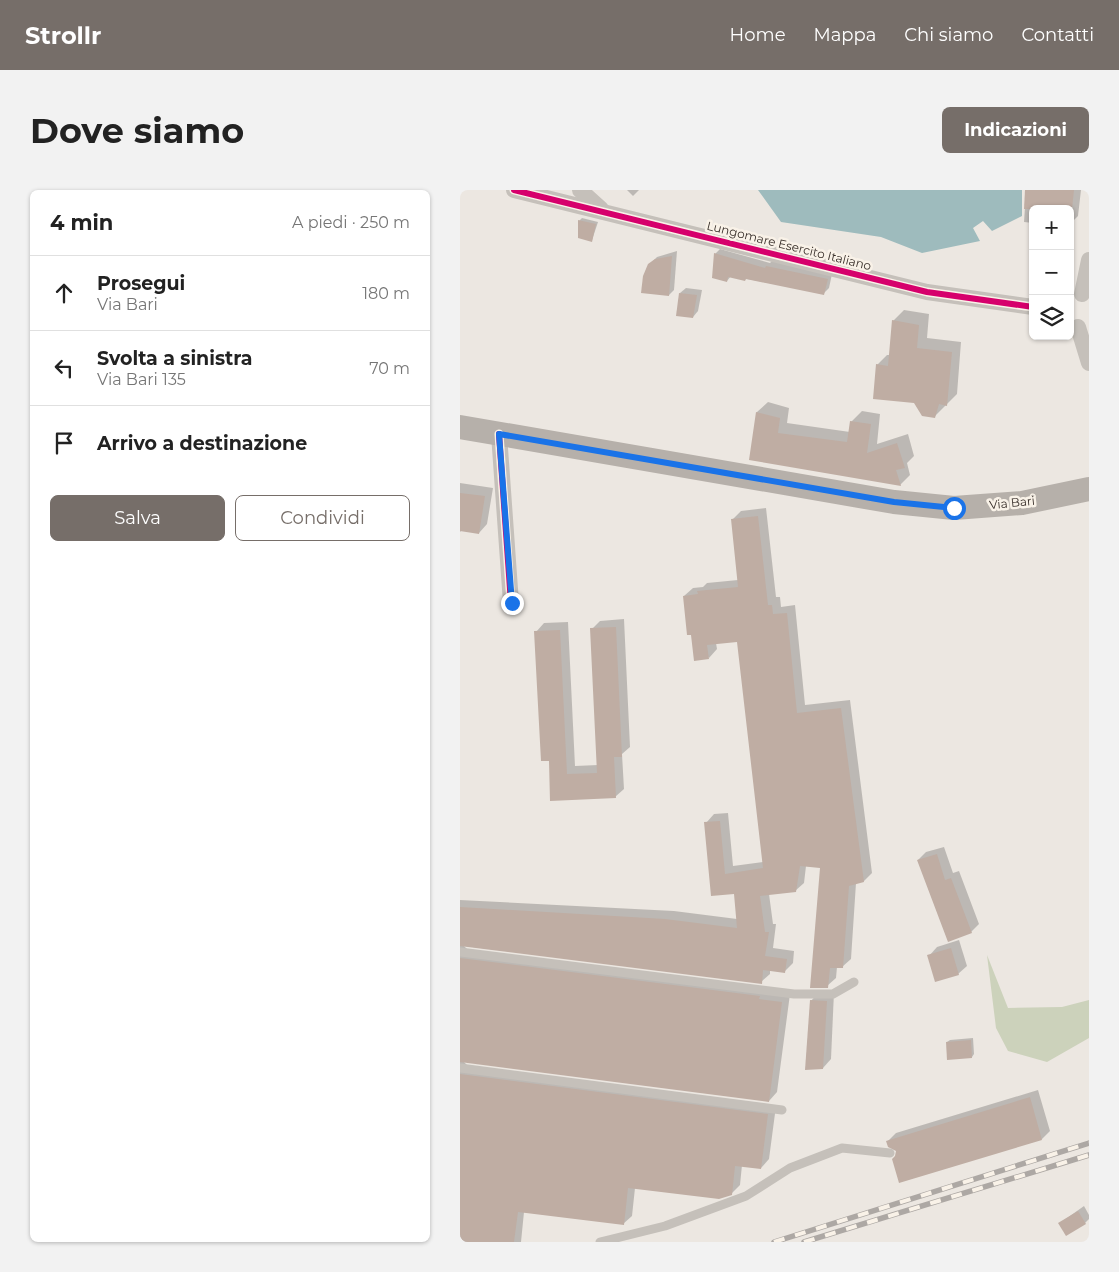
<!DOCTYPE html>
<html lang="it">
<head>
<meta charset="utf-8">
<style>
	:root { --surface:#fff; --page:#f2f2f2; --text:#222; --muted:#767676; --line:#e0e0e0; --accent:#766e69 }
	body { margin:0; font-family:Montserrat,sans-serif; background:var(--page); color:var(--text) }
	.controls { position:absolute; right:15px; top:15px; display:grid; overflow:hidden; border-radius:8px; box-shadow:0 1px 4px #0004 }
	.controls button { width:45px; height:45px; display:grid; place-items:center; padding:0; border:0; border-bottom:1px solid var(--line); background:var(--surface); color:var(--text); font:25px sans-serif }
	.stop { position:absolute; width:15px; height:15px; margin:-11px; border:4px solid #1a73e8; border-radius:50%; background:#fff }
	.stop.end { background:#1a73e8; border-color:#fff; box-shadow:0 1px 5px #0008 }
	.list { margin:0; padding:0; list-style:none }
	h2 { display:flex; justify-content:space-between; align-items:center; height:65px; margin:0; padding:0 20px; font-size:21px }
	h2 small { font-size:16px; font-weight:400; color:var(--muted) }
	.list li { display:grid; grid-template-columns:32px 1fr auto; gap:15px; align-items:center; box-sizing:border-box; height:75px; padding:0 20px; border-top:1px solid var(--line) }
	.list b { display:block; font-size:19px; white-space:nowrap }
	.list p { margin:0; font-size:16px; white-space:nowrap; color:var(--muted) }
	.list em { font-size:16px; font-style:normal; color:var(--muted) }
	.actions { display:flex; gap:10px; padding:15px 20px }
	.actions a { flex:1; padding:11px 0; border:1px solid var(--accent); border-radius:8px; text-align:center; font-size:18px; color:var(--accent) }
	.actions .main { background:var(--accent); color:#fff }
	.icon { flex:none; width:28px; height:28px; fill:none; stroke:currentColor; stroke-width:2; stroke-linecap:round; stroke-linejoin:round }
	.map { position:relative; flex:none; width:629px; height:1052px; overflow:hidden; border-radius:8px }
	header { display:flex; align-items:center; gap:30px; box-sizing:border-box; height:70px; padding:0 25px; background:var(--accent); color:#fff }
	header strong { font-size:24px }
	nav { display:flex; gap:28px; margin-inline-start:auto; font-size:18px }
	.intro { display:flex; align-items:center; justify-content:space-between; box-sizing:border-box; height:120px; padding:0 30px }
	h1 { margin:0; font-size:35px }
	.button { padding:12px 22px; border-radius:8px; background:var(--accent); color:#fff; font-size:18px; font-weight:700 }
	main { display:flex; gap:30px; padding:0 30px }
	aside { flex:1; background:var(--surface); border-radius:8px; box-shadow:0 1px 4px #0004 }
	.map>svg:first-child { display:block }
	.green { fill:#ccd2bb }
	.water { fill:#9ebbbd }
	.shadow { fill:#0003 }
	.building { fill:#bfada3 }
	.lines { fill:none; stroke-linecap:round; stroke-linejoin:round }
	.lane { stroke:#c5c0ba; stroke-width:9 }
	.street { stroke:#c5c0ba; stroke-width:16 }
	.secondary { stroke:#b6b0aa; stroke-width:24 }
	.rail-casing { stroke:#ada8a4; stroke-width:5.5 }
	.rail { stroke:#f9f2e8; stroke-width:4; stroke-dasharray:11; stroke-linecap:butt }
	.cycleway-casing { stroke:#f9f2e8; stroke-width:9 }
	.cycleway { stroke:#d6006c; stroke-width:6 }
	.route { stroke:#1a73e8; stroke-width:6 }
	.labels { text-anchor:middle; stroke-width:5; stroke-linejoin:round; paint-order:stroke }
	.street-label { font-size:12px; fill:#362d28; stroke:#f9f2e8 }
</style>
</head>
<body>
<header>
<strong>Strollr</strong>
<nav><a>Home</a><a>Mappa</a><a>Chi siamo</a><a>Contatti</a></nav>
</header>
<div class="intro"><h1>Dove siamo</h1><a class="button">Indicazioni</a></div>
<main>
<aside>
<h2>4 min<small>A piedi · 250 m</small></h2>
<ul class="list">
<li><svg class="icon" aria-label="ahead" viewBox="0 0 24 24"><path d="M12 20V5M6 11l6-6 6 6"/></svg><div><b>Prosegui</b><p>Via Bari</p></div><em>180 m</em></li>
<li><svg class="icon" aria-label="left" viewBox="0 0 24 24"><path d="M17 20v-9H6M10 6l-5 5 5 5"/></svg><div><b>Svolta a sinistra</b><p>Via Bari 135</p></div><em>70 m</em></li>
<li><svg class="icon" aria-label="arrive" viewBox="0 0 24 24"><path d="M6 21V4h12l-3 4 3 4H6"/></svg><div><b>Arrivo a destinazione</b></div></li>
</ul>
<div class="actions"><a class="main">Salva</a><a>Condividi</a></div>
</aside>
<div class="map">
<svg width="629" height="1052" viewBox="0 0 629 1052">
	<rect width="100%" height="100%" fill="#ece7e1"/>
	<!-- green -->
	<path class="green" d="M527,765L548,818L602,817L629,810V848L587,872L548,861L536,838Z"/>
	<!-- water -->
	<path class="water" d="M298,0H562V26L532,41L523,31L513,38L520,51L462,63L421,47L321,32Z"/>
	<!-- shadow -->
	<g class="shadow">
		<path d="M167,0H179L173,6Z"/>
		<path d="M566,0H621L618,26L610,34V19H573V33L564,32Z"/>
		<path d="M122,28L138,32L132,50L119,31Z"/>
		<path d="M260,59L310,73L312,71L372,84L369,98L364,103L271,86L267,91L255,64Z"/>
		<path d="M217,61L214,100L209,105L191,73L197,67Z"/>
		<path d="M226,98L242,100L238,121L233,127L220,103Z"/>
		<path d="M444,120L469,124L467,148L501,152L497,204L474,227L417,175L427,165H430L433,131Z"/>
		<path d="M308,212L329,218L327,233L390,242L391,232L402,221L420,224L417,254L448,244L454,266L447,273L450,285L440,295L291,269L297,222Z"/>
		<path d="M0,293L33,298L27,334L19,343L2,340L0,342Z"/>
		<path d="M306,318L316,407H320L321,417L335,415L345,515L390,510L412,683L404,691L396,693L391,769L382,777H377L376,788L367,796L361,677L346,676L344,693L335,701L309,704L313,734H316L313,758L334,761L333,773L324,782L310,780V784L301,792L4,756L8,760L330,804L317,902L309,911L3,871L8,876L316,916L309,969L301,978L282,975L280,995L271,1004L175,998L172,1026L163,1034L64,1022L61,1052H0V710L214,721L277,729L275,703L252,705L246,633L254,624L268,623L273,676L303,672L278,451L256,453L257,459L249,468L232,444L224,406L233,398L243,397L247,393L278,390L272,330L281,321Z"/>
		<path d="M164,429L170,557L162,564L164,599L155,607L91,610L90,569L76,442L84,433L108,432L115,576L138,575L132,439L140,431Z"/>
		<path d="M484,657L493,683L499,681L519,734L511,742L458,670L466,662Z"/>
		<path d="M499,750L507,776L498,784L469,766L477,757Z"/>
		<path d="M359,802H374L371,869L363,878L351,811Z"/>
		<path d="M513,848L514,864L512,867L487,852L490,850Z"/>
		<path d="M578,900L590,941L582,949L440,992L437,960L428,951L436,943Z"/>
		<path d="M624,1016L629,1025V1029L625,1033H600Z"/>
	</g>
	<!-- building -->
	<g class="building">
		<path d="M565,0H614L612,19H564Z"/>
		<path d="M118,30L136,34L132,52L118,48Z"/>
		<path d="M254,63L305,78L306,76L368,89L364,105L286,89L285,91L268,87L267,92L252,88Z"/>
		<path d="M212,66L209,106L181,103L183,86L188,74L195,69Z"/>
		<path d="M219,103L237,105L233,128L216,126Z"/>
		<path d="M432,130L459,135L457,158L492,162L487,216L479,214L475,228L462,226L454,213L413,209L416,174L428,176Z"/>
		<path d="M296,222L320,228L318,243L387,252L390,231L411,234L407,263L437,253L445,278L436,280L441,296L289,270Z"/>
		<path d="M0,303L25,306L19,344L0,341Z"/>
		<path d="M298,326L308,415H312L313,424L327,423L337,523L381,518L404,692L389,696L383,778H370L368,798H350L360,678L340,676L336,702L300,706L305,742H309L305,766L327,769L325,783L303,780L302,794L0,756V717L205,729L277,738L274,704L251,706L244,632L260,631L265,684L303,678L277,452L247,455L249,469L234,471L231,445H227L223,406L238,404L237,401L278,397L271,329Z"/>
		<path d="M156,437L162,567H154L156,608L90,611L89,571H81L74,441L100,440L107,584L137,583L130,438Z"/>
		<path d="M477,664L485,690L491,688L512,743L488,752L457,670Z"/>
		<path d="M491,758L499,785L475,792L467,765Z"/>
		<path d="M0,768L300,806L299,809L322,812L309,912L0,872Z"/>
		<path d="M350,810L367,811L363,879L345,880Z"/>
		<path d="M511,850L512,868L487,870L486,852Z"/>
		<path d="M0,884L308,924L301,979L275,976L272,1005L259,1009L168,998L164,1035L58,1022L54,1052H0Z"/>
		<path d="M570,907L582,950L439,993L432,969L435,966L436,961L428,957L426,951Z"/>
		<path d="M618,1021L626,1034L606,1046L598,1033Z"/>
	</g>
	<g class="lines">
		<!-- lane -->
		<g class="lane">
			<path d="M0,762L334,804H373L394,792"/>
			<path d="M0,878L322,920"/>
			<path d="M140,1052L205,1036L286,1006L330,978L382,958L430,963"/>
		</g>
		<!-- street -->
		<g class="street">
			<path d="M54,0L467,102L573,117"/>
			<path d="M120,0L141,19"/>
			<path d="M622,104L629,70"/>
			<path d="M618,137L629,173"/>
			<path d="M39,244L51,413"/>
		</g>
		<!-- secondary -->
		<path class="secondary" d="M0,237L434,312L494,318L562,313L629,299"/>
		<!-- rail casing -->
		<g class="rail-casing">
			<g id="rail">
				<path d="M314,1052L629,953"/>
				<path d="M344,1052L629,965"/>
			</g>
		</g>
		<!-- rail -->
		<use href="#rail" class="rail"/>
		<!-- cycleway casing -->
		<g class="cycleway-casing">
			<g id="cycleway">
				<path d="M54,0L467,102L573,117"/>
				<path d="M39,244L51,413"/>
			</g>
		</g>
		<!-- cycleway -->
		<use href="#cycleway" class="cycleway"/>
	</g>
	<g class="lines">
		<!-- route -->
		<path class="route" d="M52,413L39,244L434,312L494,318"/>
	</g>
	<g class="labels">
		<!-- street labels -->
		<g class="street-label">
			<text transform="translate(329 56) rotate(14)" y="4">Lungomare Esercito Italiano</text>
			<text transform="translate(552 313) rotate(-6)" y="4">Via Bari</text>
		</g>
	</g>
</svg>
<div class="controls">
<button>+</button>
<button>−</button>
<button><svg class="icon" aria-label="layers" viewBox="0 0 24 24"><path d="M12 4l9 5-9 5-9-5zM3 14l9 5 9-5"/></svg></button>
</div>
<div class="stop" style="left:494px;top:318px"></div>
<div class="stop end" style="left:52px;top:413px"></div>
</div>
</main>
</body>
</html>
